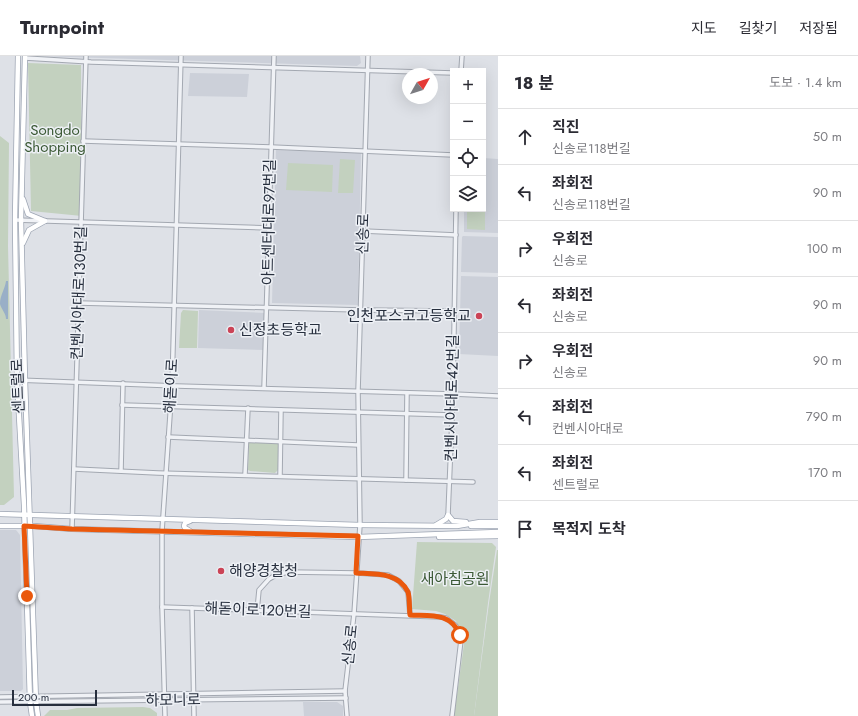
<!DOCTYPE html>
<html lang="ko">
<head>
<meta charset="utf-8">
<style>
	:root { --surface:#fff; --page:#f7f7f7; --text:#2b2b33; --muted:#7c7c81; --line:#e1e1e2 }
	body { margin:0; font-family:Jost,"Noto Sans KR",sans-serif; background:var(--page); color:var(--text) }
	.controls { position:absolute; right:12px; top:12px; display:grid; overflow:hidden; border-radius:0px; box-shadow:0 4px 16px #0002 }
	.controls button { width:36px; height:36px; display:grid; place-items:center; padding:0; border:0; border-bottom:1px solid var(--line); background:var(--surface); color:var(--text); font:20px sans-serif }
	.compass { position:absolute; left:402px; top:12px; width:36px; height:36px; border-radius:50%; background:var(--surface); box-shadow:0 4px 16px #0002; rotate:51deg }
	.scale { position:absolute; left:12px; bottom:10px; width:85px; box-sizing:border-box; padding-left:4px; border:2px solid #272f3e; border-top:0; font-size:11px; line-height:14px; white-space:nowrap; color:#272f3e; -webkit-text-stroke:3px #edf0f5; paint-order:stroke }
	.stop { position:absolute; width:12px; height:12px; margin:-9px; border:3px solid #ea580c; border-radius:50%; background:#fff }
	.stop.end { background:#ea580c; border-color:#fff; box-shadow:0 1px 4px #0008 }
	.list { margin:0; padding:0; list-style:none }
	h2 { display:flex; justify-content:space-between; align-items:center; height:52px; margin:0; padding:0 16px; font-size:17px }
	h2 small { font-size:13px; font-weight:400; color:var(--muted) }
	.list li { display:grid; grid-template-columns:26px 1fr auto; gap:12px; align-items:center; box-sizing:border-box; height:56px; padding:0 16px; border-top:1px solid var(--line) }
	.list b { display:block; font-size:15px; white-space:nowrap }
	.list p { margin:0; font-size:13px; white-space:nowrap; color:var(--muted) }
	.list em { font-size:13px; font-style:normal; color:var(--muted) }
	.icon { flex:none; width:22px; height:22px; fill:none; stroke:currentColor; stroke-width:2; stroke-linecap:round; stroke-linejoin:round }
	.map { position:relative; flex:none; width:498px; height:660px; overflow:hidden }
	header { display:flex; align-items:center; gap:24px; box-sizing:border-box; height:56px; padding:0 20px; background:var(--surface); border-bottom:1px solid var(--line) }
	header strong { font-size:19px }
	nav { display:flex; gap:22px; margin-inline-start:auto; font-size:14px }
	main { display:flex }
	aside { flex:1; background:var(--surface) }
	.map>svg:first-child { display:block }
	.built { fill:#ccd0d9 }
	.green { fill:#c3d1bf }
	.water { fill:#99afc7 }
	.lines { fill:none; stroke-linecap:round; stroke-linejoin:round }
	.minor-casing { stroke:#a3a8b1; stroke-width:5.5 }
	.major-casing { stroke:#9da5b3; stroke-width:6 }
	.minor { stroke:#f0f2f6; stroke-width:3.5 }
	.major { stroke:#fff; stroke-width:4.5 }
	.route { stroke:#ea580c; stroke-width:5 }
	.poi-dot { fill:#cb4356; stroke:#edf0f5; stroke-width:1.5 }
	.labels { text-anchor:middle; stroke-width:3; stroke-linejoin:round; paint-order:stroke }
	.park-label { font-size:15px; fill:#3b5935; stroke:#edf0f5 }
	.street-label { font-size:15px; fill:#272f3e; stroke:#edf0f5 }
	.poi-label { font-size:15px; fill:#272f3e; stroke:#edf0f5; text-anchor:start }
</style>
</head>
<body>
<header>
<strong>Turnpoint</strong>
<nav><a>지도</a><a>길찾기</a><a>저장됨</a></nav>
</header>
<main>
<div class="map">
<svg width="498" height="660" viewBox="0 0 498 660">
	<rect width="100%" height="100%" fill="#dee1e7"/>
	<!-- built -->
	<g class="built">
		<path d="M36,0H360L361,7L357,10Z"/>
		<path d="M190,17L249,18L247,41L188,40Z"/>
		<path d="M276,94L361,97L358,249L272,247Z"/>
		<path d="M483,102L498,103V177L464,176V153H483Z"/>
		<path d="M463,180L498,181V217L461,216L462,181Z"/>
		<path d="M461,220L498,221V300L459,298Z"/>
		<path d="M199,254L265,257L264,294L198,292Z"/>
		<path d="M0,474H16L20,479L23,633L21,635H0Z"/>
		<path d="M303,646H337L343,650V660H304Z"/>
	</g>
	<!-- green -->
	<g class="green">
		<path d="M28,7L81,9L82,160L31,155Z"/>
		<path d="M0,80L9,87L8,190L14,441L4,449H0Z"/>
		<path d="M340,103L355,104L353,137H338Z"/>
		<path d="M288,107L333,109L332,136L286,134Z"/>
		<path d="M467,155L485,156V174L467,173Z"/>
		<path d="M183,254L198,255L197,292H179L181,257Z"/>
		<path d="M249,386L279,388L278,414L275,417L250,415L248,414Z"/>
		<path d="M417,486L492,487L496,491L488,547L474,660H454L464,588L461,576L456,565L445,558L436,555L412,553Z"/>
		<path d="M497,494H498V660H474L489,547Z"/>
		<path d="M143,651L150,652L157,657V660H44L50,654H67L77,652Z"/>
	</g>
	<!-- water -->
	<path class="water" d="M6,225H8V263H6C6,257 1,253 0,248C0,239 5,233 6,225Z"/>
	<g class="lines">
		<!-- minor casing -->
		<g class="minor-casing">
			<g id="minor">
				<path d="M25,2L91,6L453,17"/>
				<path d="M461,15L462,0"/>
				<path d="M83,85L271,91L453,99"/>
				<path d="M15,164L269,172"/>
				<path d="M363,175L456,179"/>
				<path d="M79,247L361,254L454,255"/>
				<path d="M17,324L177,330L453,338L498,340"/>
				<path d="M264,332L274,0"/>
				<path d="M122,349L452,359"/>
				<path d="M168,381L358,389"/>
				<path d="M74,413L158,417L473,426"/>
				<path d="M121,415L123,327"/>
				<path d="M245,419L248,352"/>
				<path d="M280,420L281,354"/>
				<path d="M406,424L407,337"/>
				<path d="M448,459L453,338L456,153"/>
				<path d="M72,473L86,0"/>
				<path d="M162,551L441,561L446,562L455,569L458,573L461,584L452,660"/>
				<path d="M192,552L194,660"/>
				<path d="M257,555L259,534L269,523L276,519L288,516L357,517L388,519L399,525L408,536L410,559"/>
				<path d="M0,641L345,635"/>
				<path d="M0,646L346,642"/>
				<path d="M165,660L162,551V475L172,330L181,0"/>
				<path d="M347,660L345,635L354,558L360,469L358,335L368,0"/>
			</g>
		</g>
		<!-- major casing -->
		<g class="major-casing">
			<g id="major">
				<path d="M18,0L15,164L17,324L24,449L30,646L32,660"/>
				<path d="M25,0L21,164L25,324L36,646L38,660"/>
				<path d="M23,143L28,158L45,165"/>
				<path d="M23,187L29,174L45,165"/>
				<path d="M0,458L360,469L457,470L480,466H498"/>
				<path d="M436,469L446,463L448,459L453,465L466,466"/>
				<path d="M0,470H34L72,473L358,481L498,476"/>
				<path d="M471,470H498"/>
				<path d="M190,475L185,472L184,470L185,467L190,465"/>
				<path d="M439,481L498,480"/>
			</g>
		</g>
		<!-- minor -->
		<use href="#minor" class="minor"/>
		<!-- major -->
		<use href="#major" class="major"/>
	</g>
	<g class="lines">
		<!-- route -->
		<path class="route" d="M27,540L24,470L72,473L358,480L356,517C374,518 399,516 408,536C410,543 409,552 410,559C430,560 451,556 460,579"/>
	</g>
	<!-- markers -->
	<g class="poi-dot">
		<circle cx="479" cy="260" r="4"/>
		<circle cx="231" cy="274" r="4"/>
		<circle cx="221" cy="515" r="4"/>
	</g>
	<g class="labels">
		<!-- park labels -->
		<g class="park-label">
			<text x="55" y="79">Songdo<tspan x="55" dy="17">Shopping</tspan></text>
			<text x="455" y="528">새아침공원</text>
		</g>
		<!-- street labels -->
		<g class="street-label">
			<text transform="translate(269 166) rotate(-89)" y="5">아트센터대로97번길</text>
			<text transform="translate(363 178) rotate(-88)" y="5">신송로</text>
			<text transform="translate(79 237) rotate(-88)" y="5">컨벤시아대로130번길</text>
			<text transform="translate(18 330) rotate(-92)" y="5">센트럴로</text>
			<text transform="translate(171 330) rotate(-87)" y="5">해돋이로</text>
			<text transform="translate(452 342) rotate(-89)" y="5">컨벤시아대로42번길</text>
			<text transform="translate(258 554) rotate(2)" y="5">해돋이로120번길</text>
			<text transform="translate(350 589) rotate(-84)" y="5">신송로</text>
			<text transform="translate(173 644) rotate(-1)" y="5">하모니로</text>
		</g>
		<!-- poi labels -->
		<g class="poi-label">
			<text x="471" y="265" text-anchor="end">인천포스코고등학교</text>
			<text x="239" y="279">신정초등학교</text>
			<text x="229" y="520">해양경찰청</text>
		</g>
	</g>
</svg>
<div class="controls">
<button>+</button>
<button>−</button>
<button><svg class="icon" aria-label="locate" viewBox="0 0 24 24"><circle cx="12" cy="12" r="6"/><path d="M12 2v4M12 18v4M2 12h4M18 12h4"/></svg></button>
<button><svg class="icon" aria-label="layers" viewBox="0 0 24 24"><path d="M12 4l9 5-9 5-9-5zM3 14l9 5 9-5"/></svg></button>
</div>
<svg class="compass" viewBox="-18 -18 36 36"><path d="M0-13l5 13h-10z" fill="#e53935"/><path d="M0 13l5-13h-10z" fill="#7c7c81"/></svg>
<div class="scale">200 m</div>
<div class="stop" style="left:460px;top:579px"></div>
<div class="stop end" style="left:27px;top:540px"></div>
</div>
<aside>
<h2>18 분<small>도보 · 1.4 km</small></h2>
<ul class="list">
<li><svg class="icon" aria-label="ahead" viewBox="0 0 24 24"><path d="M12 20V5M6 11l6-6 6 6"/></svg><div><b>직진</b><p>신송로118번길</p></div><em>50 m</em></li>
<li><svg class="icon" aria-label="left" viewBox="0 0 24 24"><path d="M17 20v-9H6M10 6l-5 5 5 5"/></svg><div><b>좌회전</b><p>신송로118번길</p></div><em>90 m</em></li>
<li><svg class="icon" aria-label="right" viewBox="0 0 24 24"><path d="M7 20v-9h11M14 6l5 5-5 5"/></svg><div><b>우회전</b><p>신송로</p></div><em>100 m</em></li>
<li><svg class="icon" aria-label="left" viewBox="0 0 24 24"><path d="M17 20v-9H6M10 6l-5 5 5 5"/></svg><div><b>좌회전</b><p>신송로</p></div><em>90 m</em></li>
<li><svg class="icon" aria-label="right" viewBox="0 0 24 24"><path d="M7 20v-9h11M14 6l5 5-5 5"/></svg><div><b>우회전</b><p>신송로</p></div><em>90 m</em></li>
<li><svg class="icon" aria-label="left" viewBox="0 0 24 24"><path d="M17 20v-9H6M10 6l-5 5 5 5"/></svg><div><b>좌회전</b><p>컨벤시아대로</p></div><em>790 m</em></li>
<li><svg class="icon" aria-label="left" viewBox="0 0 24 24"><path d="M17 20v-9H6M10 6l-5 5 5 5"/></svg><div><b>좌회전</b><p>센트럴로</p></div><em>170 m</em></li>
<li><svg class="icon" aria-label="arrive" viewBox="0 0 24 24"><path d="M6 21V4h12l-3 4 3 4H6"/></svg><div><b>목적지 도착</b></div></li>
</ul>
</aside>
</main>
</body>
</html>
